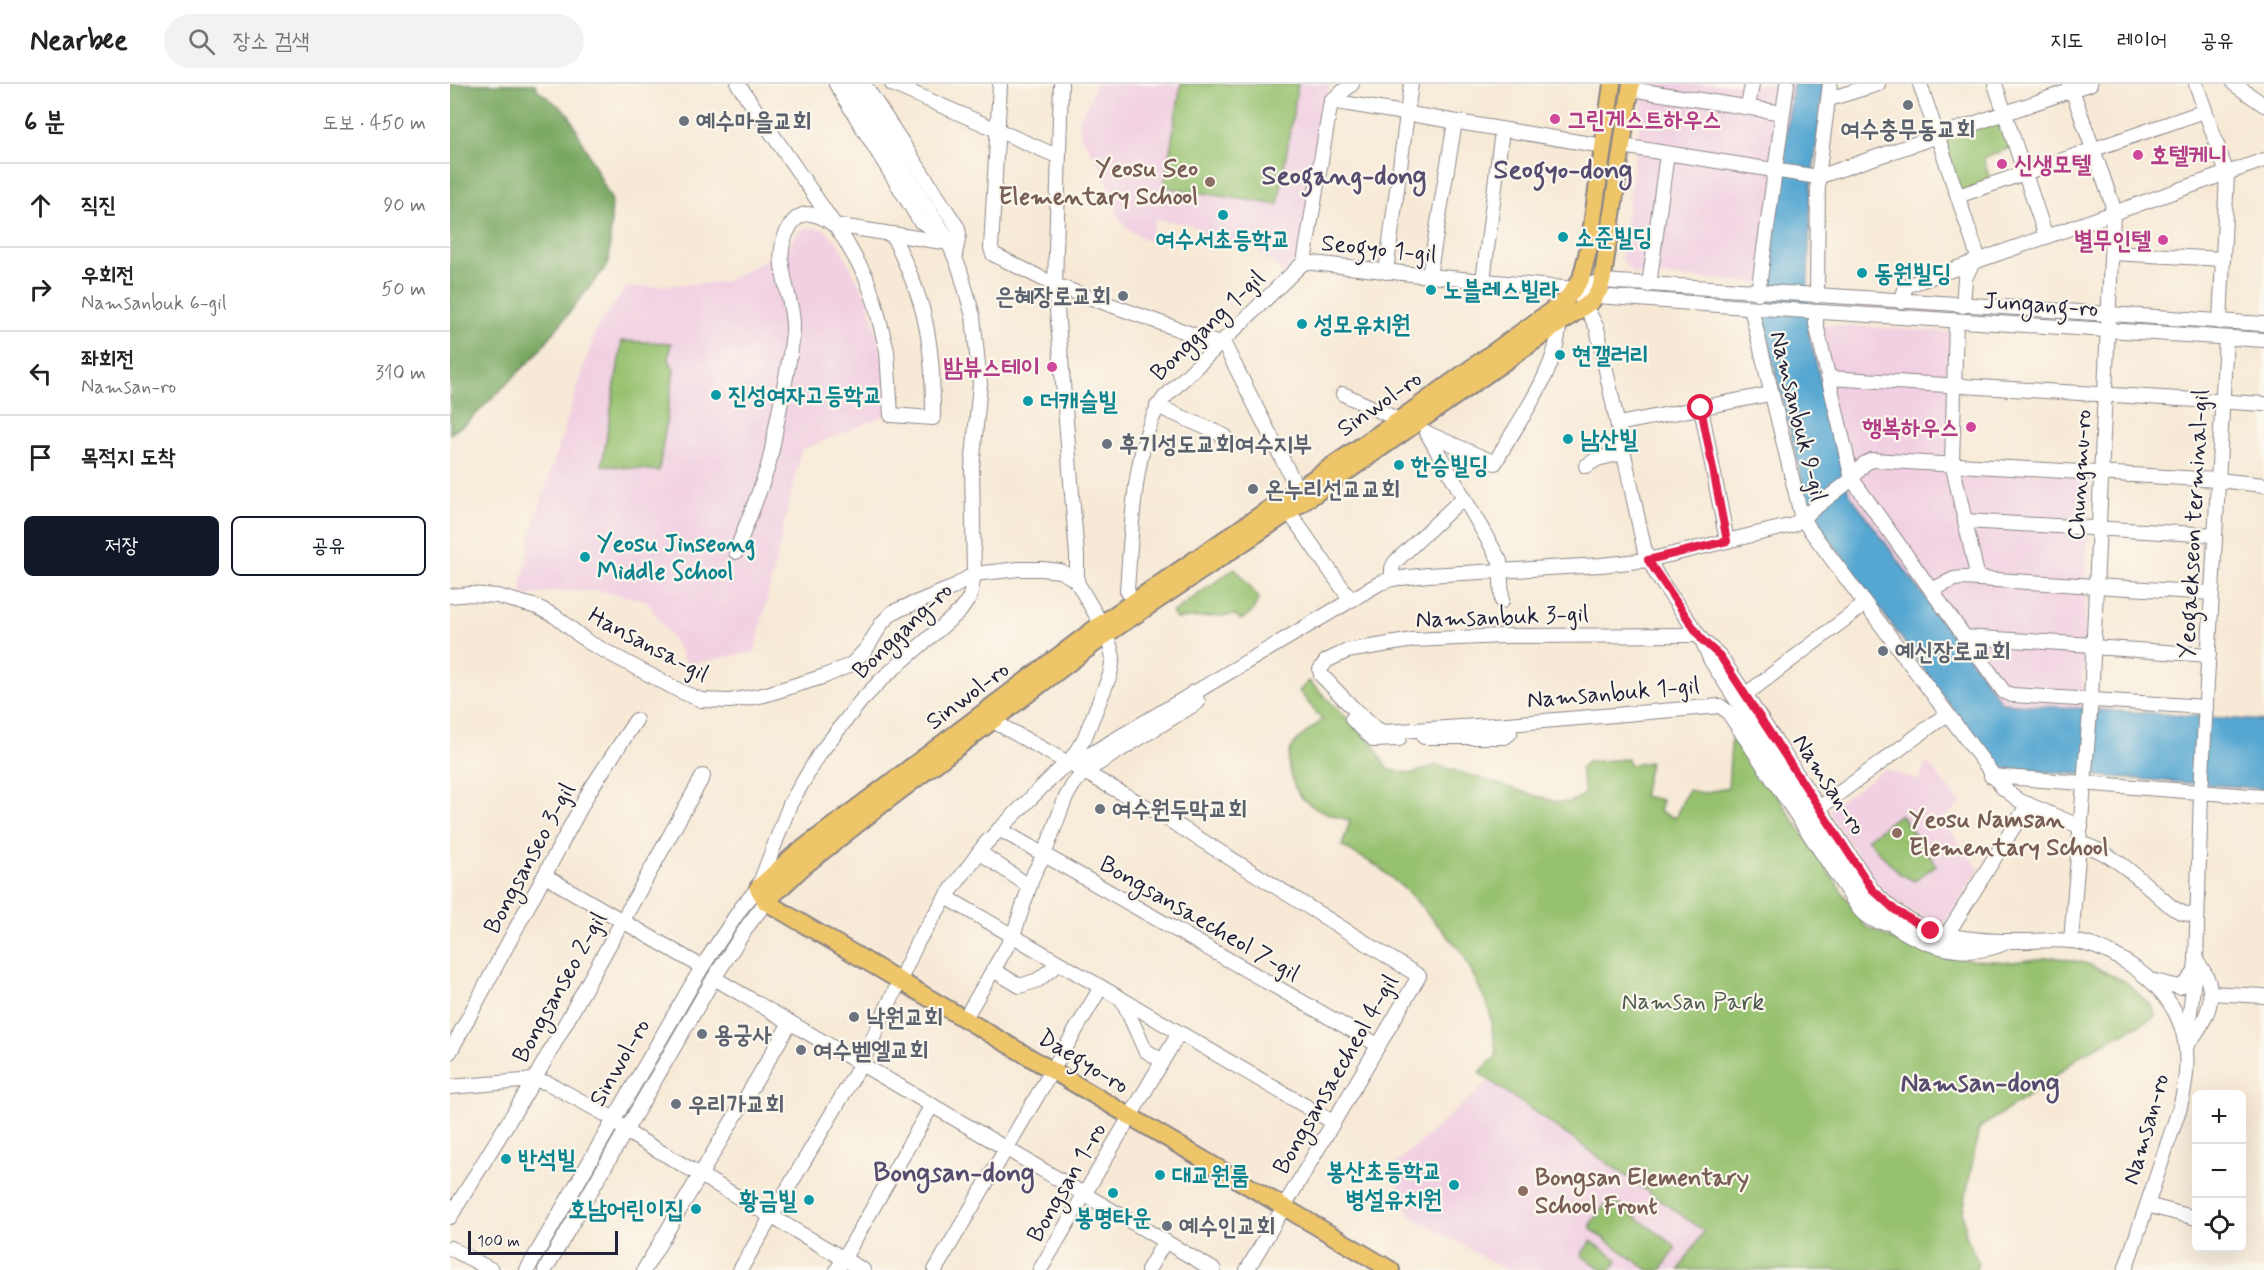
<!DOCTYPE html>
<html lang="ko">
<head>
<meta charset="utf-8">
<style>
	:root { --surface:#fff; --page:#f2f2f2; --text:#222; --muted:#767676; --line:#e0e0e0; --accent:#111827 }
	body { margin:0; font-family:Mynerve,"Poor Story",sans-serif; background:var(--page); color:var(--text) }
	.controls { position:absolute; right:18px; bottom:18px; display:grid; overflow:hidden; border-radius:9px; box-shadow:0 6px 24px #0002 }
	.controls button { width:54px; height:54px; display:grid; place-items:center; padding:0; border:0; border-bottom:2px solid var(--line); background:var(--surface); color:var(--text); font:30px sans-serif }
	.scale { position:absolute; left:18px; bottom:15px; width:150px; box-sizing:border-box; padding-left:6px; border:3px solid #22223b; border-top:0; font-size:16px; line-height:21px; white-space:nowrap; color:#22223b; -webkit-text-stroke:4px #fbf7ec; paint-order:stroke }
	.stop { position:absolute; width:18px; height:18px; margin:-14px; border:4px solid #e11d48; border-radius:50%; background:#fff }
	.stop.end { background:#e11d48; border-color:#fff; box-shadow:0 2px 6px #0008 }
	.list { margin:0; padding:0; list-style:none }
	h2 { display:flex; justify-content:space-between; align-items:center; height:78px; margin:0; padding:0 24px; font-size:26px }
	h2 small { font-size:20px; font-weight:400; color:var(--muted) }
	.list li { display:grid; grid-template-columns:39px 1fr auto; gap:18px; align-items:center; box-sizing:border-box; height:84px; padding:0 24px; border-top:2px solid var(--line) }
	.list b { display:block; font-size:22px; white-space:nowrap }
	.list p { margin:0; font-size:20px; white-space:nowrap; color:var(--muted) }
	.list em { font-size:20px; font-style:normal; color:var(--muted) }
	.actions { display:flex; gap:12px; padding:18px 24px }
	.actions a { flex:1; padding:14px 0; border:2px solid var(--accent); border-radius:9px; text-align:center; font-size:21px; color:var(--accent) }
	.actions .main { background:var(--accent); color:#fff }
	.icon { flex:none; width:33px; height:33px; fill:none; stroke:currentColor; stroke-width:2; stroke-linecap:round; stroke-linejoin:round }
	.map { position:relative; flex:none; width:1814px; height:1186px; overflow:hidden }
	header { display:flex; align-items:center; gap:36px; box-sizing:border-box; height:84px; padding:0 30px; background:var(--surface); border-bottom:2px solid var(--line) }
	header strong { font-size:28px }
	nav { display:flex; gap:33px; margin-inline-start:auto; font-size:21px }
	.search { width:420px; height:54px; background:var(--page); display:flex; align-items:center; gap:15px; box-sizing:border-box; padding:0 21px; border-radius:33px; color:var(--muted); font-size:22px }
	main { display:flex }
	aside { flex:1; background:var(--surface) }
	.map>svg:first-child { display:block }
	.built { fill:#f1d0e2 }
	.green { fill:#96c16e; stroke:#5c7254; stroke-width:1.5 }
	.forest { fill:#78a761; stroke:#4d644e; stroke-width:1.5 }
	.water { fill:#57a7d1; stroke:#3c6486; stroke-width:1.5 }
	.lines { fill:none; stroke-linecap:round; stroke-linejoin:round }
	.minor-casing { stroke:#8c8688; stroke-width:16 }
	.major-casing { stroke:#8c8688; stroke-width:20 }
	.minor { stroke:#fff; stroke-width:14 }
	.major { stroke:#eec569; stroke-width:16 }
	.route { stroke:#e11d48; stroke-width:8 }
	.worship-dot { fill:#6b7280; stroke:#fbf7ec; stroke-width:2 }
	.hotel-dot { fill:#d1479c; stroke:#fbf7ec; stroke-width:2 }
	.education-dot { fill:#8d6e63; stroke:#fbf7ec; stroke-width:2 }
	.culture-dot { fill:#0f9aa8; stroke:#fbf7ec; stroke-width:2 }
	.labels { text-anchor:middle; stroke-width:4.5; stroke-linejoin:round; paint-order:stroke }
	.hotel-label { font-size:24px; font-weight:bold; fill:#b23c85; stroke:#fbf7ec; text-anchor:start }
	.worship-label { font-size:24px; font-weight:bold; fill:#5b616d; stroke:#fbf7ec; text-anchor:start }
	.education-label { font-size:24px; font-weight:bold; fill:#785e54; stroke:#fbf7ec; text-anchor:start }
	.culture-label { font-size:24px; font-weight:bold; fill:#0d838f; stroke:#fbf7ec; text-anchor:start }
	.street-label { font-size:24px; fill:#22223b; stroke:#fbf7ec }
	.park-label { font-size:24px; fill:#4b5a4d; stroke:#fbf7ec }
	.quarter-label { font-size:27px; font-weight:bold; fill:#574c70; stroke:#fbf7ec }
</style>
</head>
<body>
<header>
<strong>Nearbee</strong>
<div class="search"><svg class="icon" aria-label="search" viewBox="0 0 24 24"><circle cx="10" cy="10" r="6"/><path d="M15 15l6 6"/></svg>장소 검색</div>
<nav><a>지도</a><a>레이어</a><a>공유</a></nav>
</header>
<main>
<aside>
<h2>6 분<small>도보 · 450 m</small></h2>
<ul class="list">
<li><svg class="icon" aria-label="ahead" viewBox="0 0 24 24"><path d="M12 20V5M6 11l6-6 6 6"/></svg><div><b>직진</b></div><em>90 m</em></li>
<li><svg class="icon" aria-label="right" viewBox="0 0 24 24"><path d="M7 20v-9h11M14 6l5 5-5 5"/></svg><div><b>우회전</b><p>Namsanbuk 6-gil</p></div><em>50 m</em></li>
<li><svg class="icon" aria-label="left" viewBox="0 0 24 24"><path d="M17 20v-9H6M10 6l-5 5 5 5"/></svg><div><b>좌회전</b><p>Namsan-ro</p></div><em>310 m</em></li>
<li><svg class="icon" aria-label="arrive" viewBox="0 0 24 24"><path d="M6 21V4h12l-3 4 3 4H6"/></svg><div><b>목적지 도착</b></div></li>
</ul>
<div class="actions"><a class="main">저장</a><a>공유</a></div>
</aside>
<div class="map">
<svg width="1814" height="1186" viewBox="0 0 1814 1186">
	<rect width="100%" height="100%" fill="#fbf7ec"/>
	<filter id="ink" filterUnits="userSpaceOnUse"><feTurbulence type="fractalNoise" baseFrequency=".0167" numOctaves="2"/><feDisplacementMap in="SourceGraphic" scale="12" xChannelSelector="R" yChannelSelector="G"/><feConvolveMatrix kernelMatrix="1 2 1 2 8 2 1 2 1" color-interpolation-filters="sRGB"/></filter>
	<filter id="wash" filterUnits="userSpaceOnUse"><feTurbulence type="fractalNoise" baseFrequency=".008" numOctaves="4" result="noise"/><feDisplacementMap in="SourceGraphic" scale="24" xChannelSelector="R" yChannelSelector="G"/><feGaussianBlur stdDeviation="1.35" result="paint"/><feColorMatrix in="noise" values="0 0 0 0 0 0 0 0 0 0 0 0 0 0 0 0 0 1.4 0 .05"/><feComposite in="paint" operator="in"/></filter>
	<g filter="url(#wash)">
		<rect width="100%" height="100%" fill="#f7e9d6"/>
		<!-- built -->
		<g class="built">
			<path d="M644,0H879L850,168L835,191L799,159L757,163L750,145L739,140L705,135L700,158L682,148L670,136L663,119L655,90L631,51L629,36L641,13Z"/>
			<path d="M1195,0H1342L1314,199L1183,190L1171,174Z"/>
			<path d="M361,143L375,146L388,159L418,216L435,283L437,331L351,366L305,568L237,580L227,562L196,516L150,507H103L75,513L71,506L83,443L146,245L176,204L274,198L325,171L339,162L347,149L353,145Z"/>
			<path d="M1360,240L1502,248L1497,383L1640,392L1632,623L1555,618L1550,615L1400,408L1360,246Z"/>
			<path d="M1477,678L1511,720L1492,735L1529,785L1493,841L1463,828L1444,815L1425,796L1381,732L1379,725L1435,685L1468,697Z"/>
			<path d="M1039,997L1254,1147L1229,1186H1056L959,1131L942,1083Z"/>
		</g>
		<!-- green -->
		<g class="green">
			<path d="M731,0H848L828,121L714,103Z"/>
			<path d="M1553,35L1563,63L1533,74L1541,98L1510,109L1492,56Z"/>
			<path d="M172,257L221,259L219,275L224,286L209,387L152,381Z"/>
			<path d="M785,484L809,514L802,528L791,536L785,531L726,535L722,529Z"/>
			<path d="M859,597L924,661L937,685L962,690L987,681L1106,718H1120L1132,712L1135,706L1130,684L1137,678L1177,675L1180,681L1200,678L1193,712L1212,716L1209,728L1225,734L1238,706L1252,709L1278,704L1282,645L1415,842L1452,860L1498,872L1523,876L1562,878L1604,873L1635,879L1676,898L1701,922L1706,932L1632,970L1591,1004L1529,1044L1513,1127L1516,1152L1528,1178L1526,1186H1229L1254,1147L1029,989L1047,971L1039,924L1012,868L958,808L927,782L892,762L900,737C874,728 848,723 841,692C838,683 837,674 841,665C846,654 863,644 872,636L849,607Z"/>
			<path d="M1450,730L1486,781L1464,797L1450,790L1417,755Z"/>
			<path d="M1158,1117L1165,1118L1224,1161L1225,1166L1211,1186H1198L1141,1145V1139Z"/>
			<path d="M1141,1157L1168,1176L1161,1186H1153L1131,1171Z"/>
		</g>
		<!-- forest -->
		<path class="forest" d="M0,0H85L88,6L118,29L162,117L159,179L85,272L19,337L0,350Z"/>
		<!-- water -->
		<path class="water" d="M1343,0H1374L1361,104L1358,196V246L1394,392L1399,409L1552,619L1814,637V705L1548,684L1543,681L1365,435L1358,422L1314,240L1315,198Z"/>
	</g>
	<g filter="url(#ink)">
		<g class="lines">
			<!-- minor casing -->
			<g class="minor-casing">
				<g id="minor">
					<path d="M288,0L395,156L416,193L425,219L437,267L441,331L483,334C483,298 482,263 473,228C466,201 454,175 442,150"/>
					<path d="M386,0L470,137L494,151"/>
					<path d="M414,0L508,144L509,151L505,170"/>
					<path d="M442,0L609,73"/>
					<path d="M550,0L541,164L543,170L605,201L775,262L847,404"/>
					<path d="M611,0L605,201L627,472V498"/>
					<path d="M1470,0L1529,176"/>
					<path d="M1545,0L1596,153"/>
					<path d="M1620,0L1662,119L1663,130L1641,616L1621,857"/>
					<path d="M1746,0L1777,90L1770,238"/>
					<path d="M1784,0L1814,21"/>
					<path d="M1180,5L1333,29"/>
					<path d="M1379,15L1428,0"/>
					<path d="M881,17L1153,62"/>
					<path d="M881,17L902,0"/>
					<path d="M1298,23L1302,0"/>
					<path d="M1172,62L1368,93L1640,0"/>
					<path d="M1508,112L1755,27"/>
					<path d="M1662,169L1773,175"/>
					<path d="M854,178L979,192L1125,205L1147,212L1309,224L1814,256"/>
					<path d="M854,178L881,17"/>
					<path d="M936,188L961,0"/>
					<path d="M979,192L1005,38"/>
					<path d="M1033,197L1052,46"/>
					<path d="M1199,201L1217,70"/>
					<path d="M1125,205L1152,197L1814,240"/>
					<path d="M1308,209L1337,0"/>
					<path d="M1367,212L1368,93L1380,0"/>
					<path d="M1131,214L1147,244L1195,468L1208,493L1252,556"/>
					<path d="M1451,218L1456,202L1814,76"/>
					<path d="M1513,222L1515,194L1523,178"/>
					<path d="M1301,224L1352,435L1553,704L1570,717L1631,743"/>
					<path d="M1366,228V240L1402,395L1554,608L1562,611L1756,623"/>
					<path d="M1506,237L1502,379L1528,495"/>
					<path d="M1379,294L1814,320"/>
					<path d="M893,310L949,336"/>
					<path d="M707,322L775,352L780,359"/>
					<path d="M1251,324L1277,457"/>
					<path d="M1168,340L1320,310"/>
					<path d="M977,349L1045,379C1067,338 1108,287 1109,240"/>
					<path d="M977,349L1050,477L1052,517"/>
					<path d="M1136,382L1147,375L1173,369"/>
					<path d="M839,428L900,515"/>
					<path d="M1515,437L1765,451"/>
					<path d="M286,468C296,440 309,411 318,382C323,365 325,346 329,328C334,301 341,274 343,247C345,212 319,177 339,144C351,123 368,129 384,141L499,159"/>
					<path d="M942,495V484L945,478L1014,413"/>
					<path d="M1481,506L1504,495L1513,494L1762,509"/>
					<path d="M0,512L21,510L47,512L87,523L105,532L138,558L230,607L251,616L280,617L314,611L375,592L402,580L417,564L432,539L443,528L502,504L524,490L569,485H592L610,487L621,493L627,498L657,550L663,573L660,591L634,655L618,680L608,687L536,759L496,813L468,857L411,980L290,1186"/>
					<path d="M684,519L677,506C681,456 683,353 714,314L854,178"/>
					<path d="M1248,551L1054,552L963,556L897,567L876,577L870,586L871,591C884,603 919,645 934,648L1058,640L1270,622L1278,628L1410,826C1419,836 1428,840 1442,838"/>
					<path d="M1514,553L1643,561"/>
					<path d="M1643,563L1759,571"/>
					<path d="M1295,611L1415,520"/>
					<path d="M902,635L924,656L949,655"/>
					<path d="M543,637L711,731L969,892L797,1186"/>
					<path d="M974,653H1055L1060,649L1058,640"/>
					<path d="M620,679L639,671L930,499L942,495L978,491L1151,481L1198,476L1343,441L1402,395L1414,380L1422,376L1768,396L1814,401"/>
					<path d="M1541,692L1814,713"/>
					<path d="M1369,724L1497,630"/>
					<path d="M549,745L928,961"/>
					<path d="M1629,759C1666,769 1694,800 1723,824L1733,829L1747,832"/>
					<path d="M529,768L579,802"/>
					<path d="M95,792L252,883"/>
					<path d="M496,813L883,1038"/>
					<path d="M1496,852L1578,720"/>
					<path d="M1559,857C1512,881 1456,857 1421,822C1402,802 1386,770 1371,746C1334,690 1298,633 1261,577L1252,556L1270,572L1422,805C1463,853 1516,858 1575,857C1590,857 1606,855 1621,857C1640,859 1660,868 1676,878C1732,914 1747,959 1730,1023L1675,1186"/>
					<path d="M543,886L570,902L588,896L609,879"/>
					<path d="M264,894L764,1186"/>
					<path d="M1705,897L1729,903L1736,899L1744,889"/>
					<path d="M1760,909L1814,912"/>
					<path d="M672,915L695,966L712,977"/>
					<path d="M515,934L563,852L584,789L594,771L615,715L623,701L633,689L748,618L743,608"/>
					<path d="M1737,955L1746,877L1751,708L1776,254"/>
					<path d="M1737,961C1759,934 1772,906 1746,877"/>
					<path d="M0,968L140,706L186,636"/>
					<path d="M0,1003L84,996L98,999L164,1035L175,1047L413,1186"/>
					<path d="M1697,1121L1746,1134"/>
					<path d="M0,1133L84,996L253,692"/>
					<path d="M0,1164L42,1186"/>
					<path d="M77,1186L252,883L291,824L308,804L340,720L370,669L410,618L433,594L510,527L520,513L524,490L522,384L530,300L523,232L510,186L496,152L399,0"/>
					<path d="M95,1186L264,894L299,840L316,818"/>
					<path d="M194,1186L340,939"/>
					<path d="M387,1186L482,1021"/>
					<path d="M485,1186L651,903"/>
					<path d="M590,1186L729,949"/>
					<path d="M698,1186L715,1157"/>
				</g>
			</g>
			<!-- major casing -->
			<g class="major-casing">
				<g id="major">
					<path d="M316,818L353,783L434,719L657,550L839,428L1142,217L1150,205L1153,193L1181,0"/>
					<path d="M941,1186L316,818L308,804L343,772L651,540L949,336L1116,216L1131,195L1139,163L1162,0"/>
				</g>
			</g>
			<!-- minor -->
			<use href="#minor" class="minor"/>
			<!-- major -->
			<use href="#major" class="major"/>
		</g>
	</g>
	<g class="lines" filter="url(#ink)">
		<!-- route -->
		<path class="route" d="M1251,324L1277,457L1198,476L1252,556L1270,572L1422,805L1446,827L1481,847"/>
	</g>
	<!-- markers -->
	<g class="worship-dot">
		<circle cx="1458" cy="21" r="6"/>
		<circle cx="234" cy="37" r="6"/>
		<circle cx="673" cy="212" r="6"/>
		<circle cx="657" cy="360" r="6"/>
		<circle cx="803" cy="405" r="6"/>
		<circle cx="1433" cy="567" r="6"/>
		<circle cx="650" cy="725" r="6"/>
		<circle cx="404" cy="933" r="6"/>
		<circle cx="252" cy="950" r="6"/>
		<circle cx="351" cy="966" r="6"/>
		<circle cx="226" cy="1020" r="6"/>
		<circle cx="717" cy="1142" r="6"/>
	</g>
	<g class="hotel-dot">
		<circle cx="1105" cy="35" r="6"/>
		<circle cx="1688" cy="71" r="6"/>
		<circle cx="1552" cy="80" r="6"/>
		<circle cx="1713" cy="156" r="6"/>
		<circle cx="602" cy="283" r="6"/>
		<circle cx="1521" cy="343" r="6"/>
	</g>
	<g class="education-dot">
		<circle cx="760" cy="98" r="6"/>
		<circle cx="1447" cy="749" r="6"/>
		<circle cx="1073" cy="1107" r="6"/>
	</g>
	<g class="culture-dot">
		<circle cx="773" cy="131" r="6"/>
		<circle cx="1113" cy="153" r="6"/>
		<circle cx="1412" cy="189" r="6"/>
		<circle cx="981" cy="206" r="6"/>
		<circle cx="852" cy="240" r="6"/>
		<circle cx="1110" cy="271" r="6"/>
		<circle cx="266" cy="311" r="6"/>
		<circle cx="578" cy="317" r="6"/>
		<circle cx="1118" cy="355" r="6"/>
		<circle cx="949" cy="381" r="6"/>
		<circle cx="135" cy="473" r="6"/>
		<circle cx="56" cy="1075" r="6"/>
		<circle cx="710" cy="1091" r="6"/>
		<circle cx="1004" cy="1101" r="6"/>
		<circle cx="663" cy="1109" r="6"/>
		<circle cx="359" cy="1116" r="6"/>
		<circle cx="246" cy="1125" r="6"/>
	</g>
	<g class="labels">
		<!-- hotel labels -->
		<g class="hotel-label">
			<text x="1117" y="43">그린게스트하우스</text>
			<text x="1700" y="79">호텔케니</text>
			<text x="1564" y="88">신생모텔</text>
			<text x="1701" y="164" text-anchor="end">별무인텔</text>
			<text x="590" y="291" text-anchor="end">밤뷰스테이</text>
			<text x="1509" y="351" text-anchor="end">행복하우스</text>
		</g>
		<!-- worship labels -->
		<g class="worship-label">
			<text x="246" y="45">예수마을교회</text>
			<text x="1458" y="53" text-anchor="middle">여수충무동교회</text>
			<text x="661" y="220" text-anchor="end">은혜장로교회</text>
			<text x="669" y="368">후기성도교회여수지부</text>
			<text x="815" y="413">온누리선교교회</text>
			<text x="1445" y="575">예신장로교회</text>
			<text x="662" y="733">여수원두막교회</text>
			<text x="416" y="941">낙원교회</text>
			<text x="264" y="958">용궁사</text>
			<text x="363" y="974">여수벧엘교회</text>
			<text x="238" y="1028">우리가교회</text>
			<text x="729" y="1150">예수인교회</text>
		</g>
		<!-- education labels -->
		<g class="education-label">
			<text x="748" y="92" text-anchor="end">Yeosu Seo<tspan x="748" dy="28">Elementary School</tspan></text>
			<text x="1459" y="743">Yeosu Namsan<tspan x="1459" dy="28">Elementary School</tspan></text>
			<text x="1085" y="1101">Bongsan Elementary<tspan x="1085" dy="28">School Front</tspan></text>
		</g>
		<!-- culture labels -->
		<g class="culture-label">
			<text x="1125" y="161">소준빌딩</text>
			<text x="773" y="163" text-anchor="middle">여수서초등학교</text>
			<text x="1424" y="197">동원빌딩</text>
			<text x="993" y="214">노블레스빌라</text>
			<text x="864" y="248">성모유치원</text>
			<text x="1122" y="279">현갤러리</text>
			<text x="278" y="319">진성여자고등학교</text>
			<text x="590" y="325">더캐슬빌</text>
			<text x="1130" y="363">남산빌</text>
			<text x="961" y="389">한승빌딩</text>
			<text x="147" y="467">Yeosu Jinseong<tspan x="147" dy="28">Middle School</tspan></text>
			<text x="68" y="1083">반석빌</text>
			<text x="992" y="1095" text-anchor="end">봉산초등학교<tspan x="992" dy="28">병설유치원</tspan></text>
			<text x="722" y="1099">대교원룸</text>
			<text x="347" y="1124" text-anchor="end">황금빌</text>
			<text x="234" y="1133" text-anchor="end">호남어린이집</text>
			<text x="663" y="1141" text-anchor="middle">봉명타운</text>
		</g>
		<!-- street labels -->
		<g class="street-label">
			<text transform="translate(929 164) rotate(6)" y="8">Seogyo 1-gil</text>
			<text transform="translate(1591 220) rotate(4)" y="8">Jungang-ro</text>
			<text transform="translate(757 241) rotate(-44)" y="8">Bonggang 1-gil</text>
			<text transform="translate(929 319) rotate(-35)" y="8">Sinwol-ro</text>
			<text transform="translate(1349 332) rotate(76)" y="8">Namsanbuk 9-gil</text>
			<text transform="translate(1629 391) rotate(-87)" y="8">Chungmu-ro</text>
			<text transform="translate(1743 440) rotate(-87)" y="8">Yeogaekseon terminal-gil</text>
			<text transform="translate(1052 532) rotate(-2)" y="8">Namsanbuk 3-gil</text>
			<text transform="translate(452 546) rotate(-44)" y="8">Bonggang-ro</text>
			<text transform="translate(199 560) rotate(28)" y="8">Hansansa-gil</text>
			<text transform="translate(1163 608) rotate(-5)" y="8">Namsanbuk 1-gil</text>
			<text transform="translate(517 611) rotate(-37)" y="8">Sinwol-ro</text>
			<text transform="translate(1380 700) rotate(57)" y="8">Namsan-ro</text>
			<text transform="translate(79 774) rotate(-62)" y="8">Bongsanseo 3-gil</text>
			<text transform="translate(750 834) rotate(30)" y="8">Bongsansaecheol 7-gil</text>
			<text transform="translate(109 903) rotate(-61)" y="8">Bongsanseo 2-gil</text>
			<text transform="translate(634 977) rotate(31)" y="8">Daegyo-ro</text>
			<text transform="translate(169 978) rotate(-60)" y="8">Sinwol-ro</text>
			<text transform="translate(885 990) rotate(-60)" y="8">Bongsansaecheol 4-gil</text>
			<text transform="translate(1695 1045) rotate(-74)" y="8">Namsan-ro</text>
			<text transform="translate(616 1098) rotate(-60)" y="8">Bongsan 1-ro</text>
		</g>
		<!-- park labels -->
		<g class="park-label">
			<text x="1243" y="925">Namsan Park</text>
		</g>
		<!-- quarter labels -->
		<g class="quarter-label">
			<text x="1113" y="94">Seogyo-dong</text>
			<text x="894" y="100">Seogang-dong</text>
			<text x="1530" y="1007">Namsan-dong</text>
			<text x="504" y="1097">Bongsan-dong</text>
		</g>
	</g>
</svg>
<div class="controls">
<button>+</button>
<button>−</button>
<button><svg class="icon" aria-label="locate" viewBox="0 0 24 24"><circle cx="12" cy="12" r="6"/><path d="M12 2v4M12 18v4M2 12h4M18 12h4"/></svg></button>
</div>
<div class="scale">100 m</div>
<div class="stop" style="left:1251px;top:324px"></div>
<div class="stop end" style="left:1481px;top:847px"></div>
</div>
</main>
</body>
</html>
